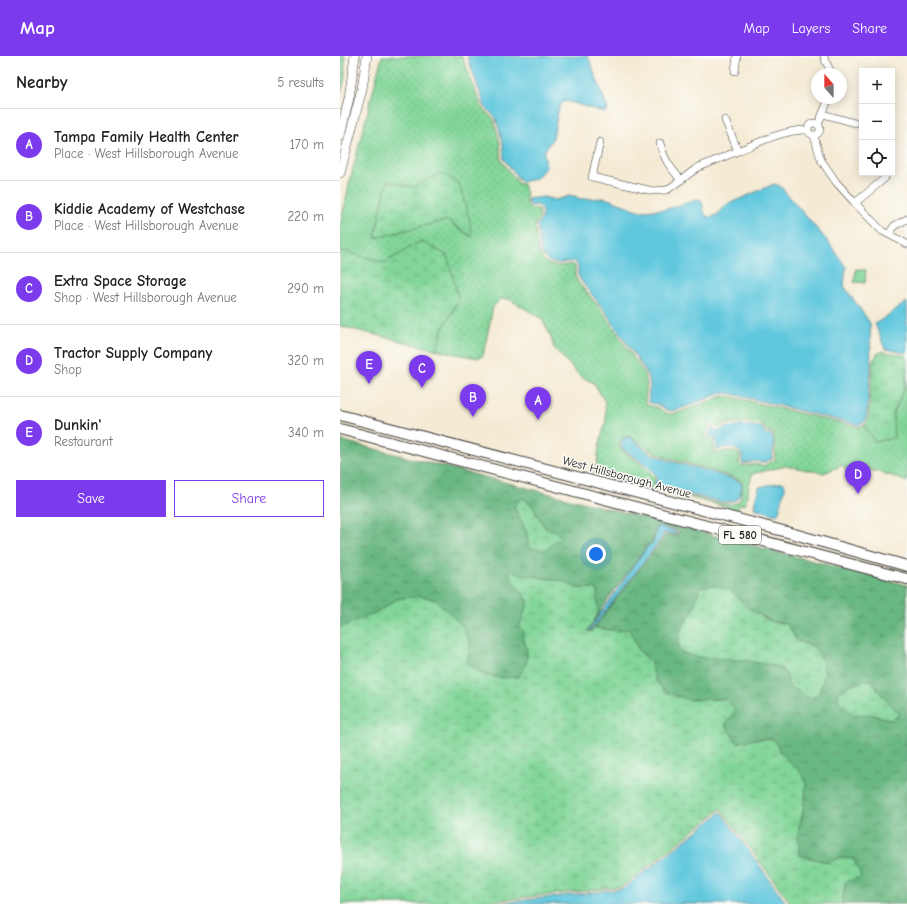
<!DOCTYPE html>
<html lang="en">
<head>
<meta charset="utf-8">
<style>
	:root { --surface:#fff; --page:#f6f6f6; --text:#202124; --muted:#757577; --line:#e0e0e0; --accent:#7c3aed }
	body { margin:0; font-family:"Comic Neue",sans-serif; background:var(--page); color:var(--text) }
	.controls { position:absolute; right:12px; top:12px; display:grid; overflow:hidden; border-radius:0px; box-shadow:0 2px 10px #0003 }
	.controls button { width:36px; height:36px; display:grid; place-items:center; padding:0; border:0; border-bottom:1px solid var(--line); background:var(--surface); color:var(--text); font:20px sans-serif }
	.compass { position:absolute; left:471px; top:12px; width:36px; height:36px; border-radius:50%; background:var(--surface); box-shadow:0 2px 10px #0003; rotate:339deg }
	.you { position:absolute; left:256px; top:498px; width:14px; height:14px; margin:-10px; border:3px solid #fff; border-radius:50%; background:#1a73e8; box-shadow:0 0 0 6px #1a73e833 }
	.badge { display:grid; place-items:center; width:26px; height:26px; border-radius:50%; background:var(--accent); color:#fff; font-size:13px; font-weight:700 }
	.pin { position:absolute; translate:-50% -33px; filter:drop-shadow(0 1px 2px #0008) }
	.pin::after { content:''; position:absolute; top:21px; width:14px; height:12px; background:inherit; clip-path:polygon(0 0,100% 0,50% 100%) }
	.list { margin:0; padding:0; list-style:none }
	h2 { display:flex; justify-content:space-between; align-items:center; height:52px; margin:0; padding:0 16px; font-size:17px }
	h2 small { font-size:13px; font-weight:400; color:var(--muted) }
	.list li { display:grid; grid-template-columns:26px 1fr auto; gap:12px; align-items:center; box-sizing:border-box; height:72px; padding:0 16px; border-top:1px solid var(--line) }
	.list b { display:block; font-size:15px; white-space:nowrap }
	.list p { margin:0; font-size:13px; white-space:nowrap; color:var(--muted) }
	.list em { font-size:13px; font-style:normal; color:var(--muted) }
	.actions { display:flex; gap:8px; padding:12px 16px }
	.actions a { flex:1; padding:9px 0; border:1px solid var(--accent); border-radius:0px; text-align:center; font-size:14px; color:var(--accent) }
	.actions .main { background:var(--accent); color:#fff }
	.icon { flex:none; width:22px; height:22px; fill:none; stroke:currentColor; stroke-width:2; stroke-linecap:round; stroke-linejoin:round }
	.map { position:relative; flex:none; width:567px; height:848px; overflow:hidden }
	header { display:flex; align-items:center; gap:24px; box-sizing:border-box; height:56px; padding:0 20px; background:var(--accent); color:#fff }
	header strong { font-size:19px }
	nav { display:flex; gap:22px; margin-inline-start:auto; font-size:14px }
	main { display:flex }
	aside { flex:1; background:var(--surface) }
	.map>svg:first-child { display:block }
	.grass { fill:url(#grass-dots); stroke:#4f795a; fill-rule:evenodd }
	.forest { fill:url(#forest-crowns); stroke:#426a4e; fill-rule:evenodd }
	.wetland { fill:url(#wetland-marsh); stroke:#4f795a }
	.pitch { fill:#82d699; stroke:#4f795a }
	.water { fill:#60c7de; stroke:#3e727d }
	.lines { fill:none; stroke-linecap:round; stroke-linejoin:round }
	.street-casing { stroke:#3d3b38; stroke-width:8 }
	.secondary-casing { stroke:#3d3b38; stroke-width:10 }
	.primary-casing { stroke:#3d3b38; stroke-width:12 }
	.street { stroke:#fff; stroke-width:7 }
	.secondary { stroke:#fff; stroke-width:9 }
	.primary { stroke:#fff; stroke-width:10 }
	.labels { text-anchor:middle; stroke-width:3; stroke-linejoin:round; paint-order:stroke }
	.shield { fill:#fdfcf7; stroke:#605f5e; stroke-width:1 }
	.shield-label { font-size:11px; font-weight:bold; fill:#1c1c1c }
	.street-label { font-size:12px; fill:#1c1c1c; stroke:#fdfcf7 }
</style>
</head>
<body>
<header>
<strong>Map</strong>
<nav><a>Map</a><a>Layers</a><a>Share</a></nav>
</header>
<main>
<aside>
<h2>Nearby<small>5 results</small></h2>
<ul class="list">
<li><span class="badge">A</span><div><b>Tampa Family Health Center</b><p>Place · West Hillsborough Avenue</p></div><em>170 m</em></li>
<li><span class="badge">B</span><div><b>Kiddie Academy of Westchase</b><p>Place · West Hillsborough Avenue</p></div><em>220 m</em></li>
<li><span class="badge">C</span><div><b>Extra Space Storage</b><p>Shop · West Hillsborough Avenue</p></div><em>290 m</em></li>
<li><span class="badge">D</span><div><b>Tractor Supply Company</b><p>Shop</p></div><em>320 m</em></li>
<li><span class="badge">E</span><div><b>Dunkin'</b><p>Restaurant</p></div><em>340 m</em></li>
</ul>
<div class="actions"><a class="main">Save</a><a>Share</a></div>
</aside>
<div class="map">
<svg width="567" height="848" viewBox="0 0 567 848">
	<defs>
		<pattern id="grass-dots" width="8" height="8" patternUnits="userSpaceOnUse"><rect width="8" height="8" fill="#82d699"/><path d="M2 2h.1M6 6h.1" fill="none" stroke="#70b783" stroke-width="1.8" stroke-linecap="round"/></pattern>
		<pattern id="forest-crowns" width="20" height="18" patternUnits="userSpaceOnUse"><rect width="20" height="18" fill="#69b781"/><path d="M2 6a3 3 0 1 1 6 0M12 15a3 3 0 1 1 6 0" fill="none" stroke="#569469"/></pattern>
		<pattern id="wetland-marsh" width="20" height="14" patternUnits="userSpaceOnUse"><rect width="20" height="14" fill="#82d699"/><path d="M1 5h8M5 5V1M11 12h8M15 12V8" fill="none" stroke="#70b783"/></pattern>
	</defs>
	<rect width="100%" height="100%" fill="#fdfcf7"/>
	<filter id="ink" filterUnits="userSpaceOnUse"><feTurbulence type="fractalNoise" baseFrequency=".025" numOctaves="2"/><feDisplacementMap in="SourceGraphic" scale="8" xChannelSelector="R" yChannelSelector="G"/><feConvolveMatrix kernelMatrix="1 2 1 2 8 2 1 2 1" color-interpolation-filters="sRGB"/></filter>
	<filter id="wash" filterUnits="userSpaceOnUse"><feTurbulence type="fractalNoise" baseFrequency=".012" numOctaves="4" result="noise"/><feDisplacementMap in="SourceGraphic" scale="16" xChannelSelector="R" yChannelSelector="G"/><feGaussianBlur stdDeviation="0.9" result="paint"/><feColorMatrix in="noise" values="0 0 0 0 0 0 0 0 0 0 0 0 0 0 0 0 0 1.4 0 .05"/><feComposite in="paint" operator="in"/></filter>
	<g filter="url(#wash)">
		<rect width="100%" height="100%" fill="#f5ebd5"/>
		<!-- grass -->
		<path class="grass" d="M42,0H122L139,44L143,53L154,63L160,88L161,104L179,128H183L187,140L185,143L189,152L199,153L200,162L195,168C198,195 196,216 232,208L235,210V220L238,226L263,256L304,317L307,327L305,346L307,349L319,352L325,357L335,358L377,342L383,340L392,341L518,371L524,369L535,386L553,358L564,333L567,313V426L550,419L530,414L507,417L503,409L484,417L446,410L412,418L405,449L399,448L398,454L254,417L257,408L259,390L266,364L265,346L254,327L240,320L214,292L211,281L202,263L169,243H160L153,251L143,300L137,302L97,294L102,274L119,244L81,185L45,207L0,194V170L10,124ZM47,125L73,131L131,181L107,164L35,182ZM372,367L375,369L377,372C389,366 410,365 423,369L427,376L430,375L432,376C436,386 435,393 435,404L423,410L416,408L401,410L399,408L400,399C390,392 386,395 376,397L374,395V386L366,381ZM289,380L311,395L333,404L358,410L400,424L403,429L400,444L394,448H382L314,431L315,421L304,410L282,394L279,387L282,382Z"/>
		<!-- forest -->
		<path class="forest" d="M0,384L567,529V848H502L505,826L501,801L489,807L459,799L458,776L464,750L466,729L462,718L440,696L434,683H416L397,687L385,669L387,643L349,644L325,636L315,623L310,605L299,595L289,573L277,575L254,572L251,576L247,575L257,533L236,532L223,525L184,519L181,536L189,545L179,570L185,576L182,579C189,596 190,606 178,621L163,622L146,620L127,607L130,588L58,543C41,554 20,566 0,571ZM182,442L191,448L205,472L189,492L187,477L174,450ZM319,469L339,475L337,479H325L320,487L258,566L252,575H249L268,543L307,490L312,486L317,470ZM360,531L390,534L409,553L432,566L447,568L457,585L474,591L450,630L447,619L440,611L404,604L355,601L340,576L353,554ZM532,624L538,635L560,658L551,664L531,658Z"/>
		<!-- wetland -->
		<g class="wetland">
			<path d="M0,0H5V22L0,40Z"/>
			<path d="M101,117L119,128L129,161L132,181L107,164L35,182L47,125L73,131Z"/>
			<path d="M81,185L107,199L119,244L102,274L97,294L0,270V194L45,207Z"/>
			<path d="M543,295L545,296L567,300V313L564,333L553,358L554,382L535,386L524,369L528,365L533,305L537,298Z"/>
			<path d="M182,442L191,448L205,472L216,475L220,481L206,494L189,492L187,477L174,450Z"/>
			<path d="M169,514L184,519L223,525L236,532L257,533L258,558L247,575L251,576L254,572L277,575L289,573L299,595L310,605L315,623L325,636L349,644L387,643L395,655L385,669L397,687L416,683H434L440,696L462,718L466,729L464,750L458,776L459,799L489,807L501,801L514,803L521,821L505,826L502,848H451L381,753L282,831L123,848H0V571L7,569L41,554L57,543L80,540L96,544L124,572L130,588L127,607L146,620L163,622L178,621C190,606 189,595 182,579L184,576L179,571L189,545L172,525Z"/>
			<path d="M374,529L390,534L409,553L432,566L447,568L457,585L474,591L481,601L485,619L478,639L470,642L449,630L447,619L440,611L404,604L355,601L339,595L340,576L353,554L360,531Z"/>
			<path d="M532,624L538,635L560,658L551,664L531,658L514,659L499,646L498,636L510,629Z"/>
		</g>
		<!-- pitch -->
		<path class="pitch" d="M516,213L526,214L525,227L514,226Z"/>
		<!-- water -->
		<g class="water">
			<path d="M127,0H248L268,53L267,55L263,56L227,45L223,46L219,51L213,82L204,96L206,111L195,123L181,126L164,103L163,88L156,62L145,51Z"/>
			<path d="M434,128L440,130L489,187L506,211L504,230L530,267L531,309L526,365L518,369L392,338L383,337L376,339L335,355L326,354L319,349L308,346L310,327L306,316L265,255L241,225L238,219V209L233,205C219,208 208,210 201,196L197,168C203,163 203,159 201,152L198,149L190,150L187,143L204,141L215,144L230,140H235L240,143L265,142L301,155L327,153L359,143L362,145L364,156L367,161H372L378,158L386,149Z"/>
			<path d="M567,246V297L545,293L535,268Z"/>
			<path d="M373,370L376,376C390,368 407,369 422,371L426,379L430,377L434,386L432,403L422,407L416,405L402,408V398C393,390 388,390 377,394L376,384L369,381Z"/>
			<path d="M289,381L310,397L333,406L358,412L399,425L402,429C399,444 397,446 382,446L315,430L317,420L306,409L283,393L281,387L283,383Z"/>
			<path d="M443,426L445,429V432L439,455L437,459L414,452L415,445L419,431Z"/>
			<path d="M318,470L337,476L336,478L324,477L319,486L251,574H249L295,508L308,490L313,487Z"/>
			<path d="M381,756L447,848H149L283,833Z"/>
		</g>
	</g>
	<g filter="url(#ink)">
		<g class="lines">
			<!-- street casing -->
			<g class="street-casing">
				<g id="street">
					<path d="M484,0L485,4L492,18"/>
					<path d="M395,15L397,0"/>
					<path d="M483,58L515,67"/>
					<circle cx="474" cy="73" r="6"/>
					<path d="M478,69L489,42"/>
					<path d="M474,80L481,104L496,126L515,147L545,122"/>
					<path d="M260,86L252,121L313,135L327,134L341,124C330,111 324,104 320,87"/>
					<path d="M398,95C420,86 443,74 467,74"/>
					<path d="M341,124L357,112L398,95L385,64"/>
					<path d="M515,147L542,175L567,188"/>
					<path d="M549,178L554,170L567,163"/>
				</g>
			</g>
			<!-- secondary casing -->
			<g class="secondary-casing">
				<g id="secondary">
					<path d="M0,80L9,42L15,0"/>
					<path d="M0,117L22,33L27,0"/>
				</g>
			</g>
			<!-- primary casing -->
			<g class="primary-casing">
				<g id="primary">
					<path d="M0,359L447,476L567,510"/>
					<path d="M0,373L567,523"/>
				</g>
			</g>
			<!-- street -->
			<use href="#street" class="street"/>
			<!-- secondary -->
			<use href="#secondary" class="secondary"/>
			<!-- primary -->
			<use href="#primary" class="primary"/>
		</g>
	</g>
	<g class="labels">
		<!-- shield labels -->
		<rect class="shield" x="379" y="470" width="42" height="18" rx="3"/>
		<g class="shield-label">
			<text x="400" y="483">FL 580</text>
		</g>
		<!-- street labels -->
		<g class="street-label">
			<text transform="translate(287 421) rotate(15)" y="4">West Hillsborough Avenue</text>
		</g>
	</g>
</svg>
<div class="controls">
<button>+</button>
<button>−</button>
<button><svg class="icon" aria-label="locate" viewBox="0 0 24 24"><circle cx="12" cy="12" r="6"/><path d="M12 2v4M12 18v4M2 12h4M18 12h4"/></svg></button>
</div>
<svg class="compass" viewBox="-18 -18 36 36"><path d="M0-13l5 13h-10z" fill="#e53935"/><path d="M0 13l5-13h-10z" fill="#757577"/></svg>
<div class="you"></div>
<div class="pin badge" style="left:198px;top:364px">A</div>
<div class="pin badge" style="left:133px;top:361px">B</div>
<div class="pin badge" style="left:82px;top:332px">C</div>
<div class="pin badge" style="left:518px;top:438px">D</div>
<div class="pin badge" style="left:29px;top:328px">E</div>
</div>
</main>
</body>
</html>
